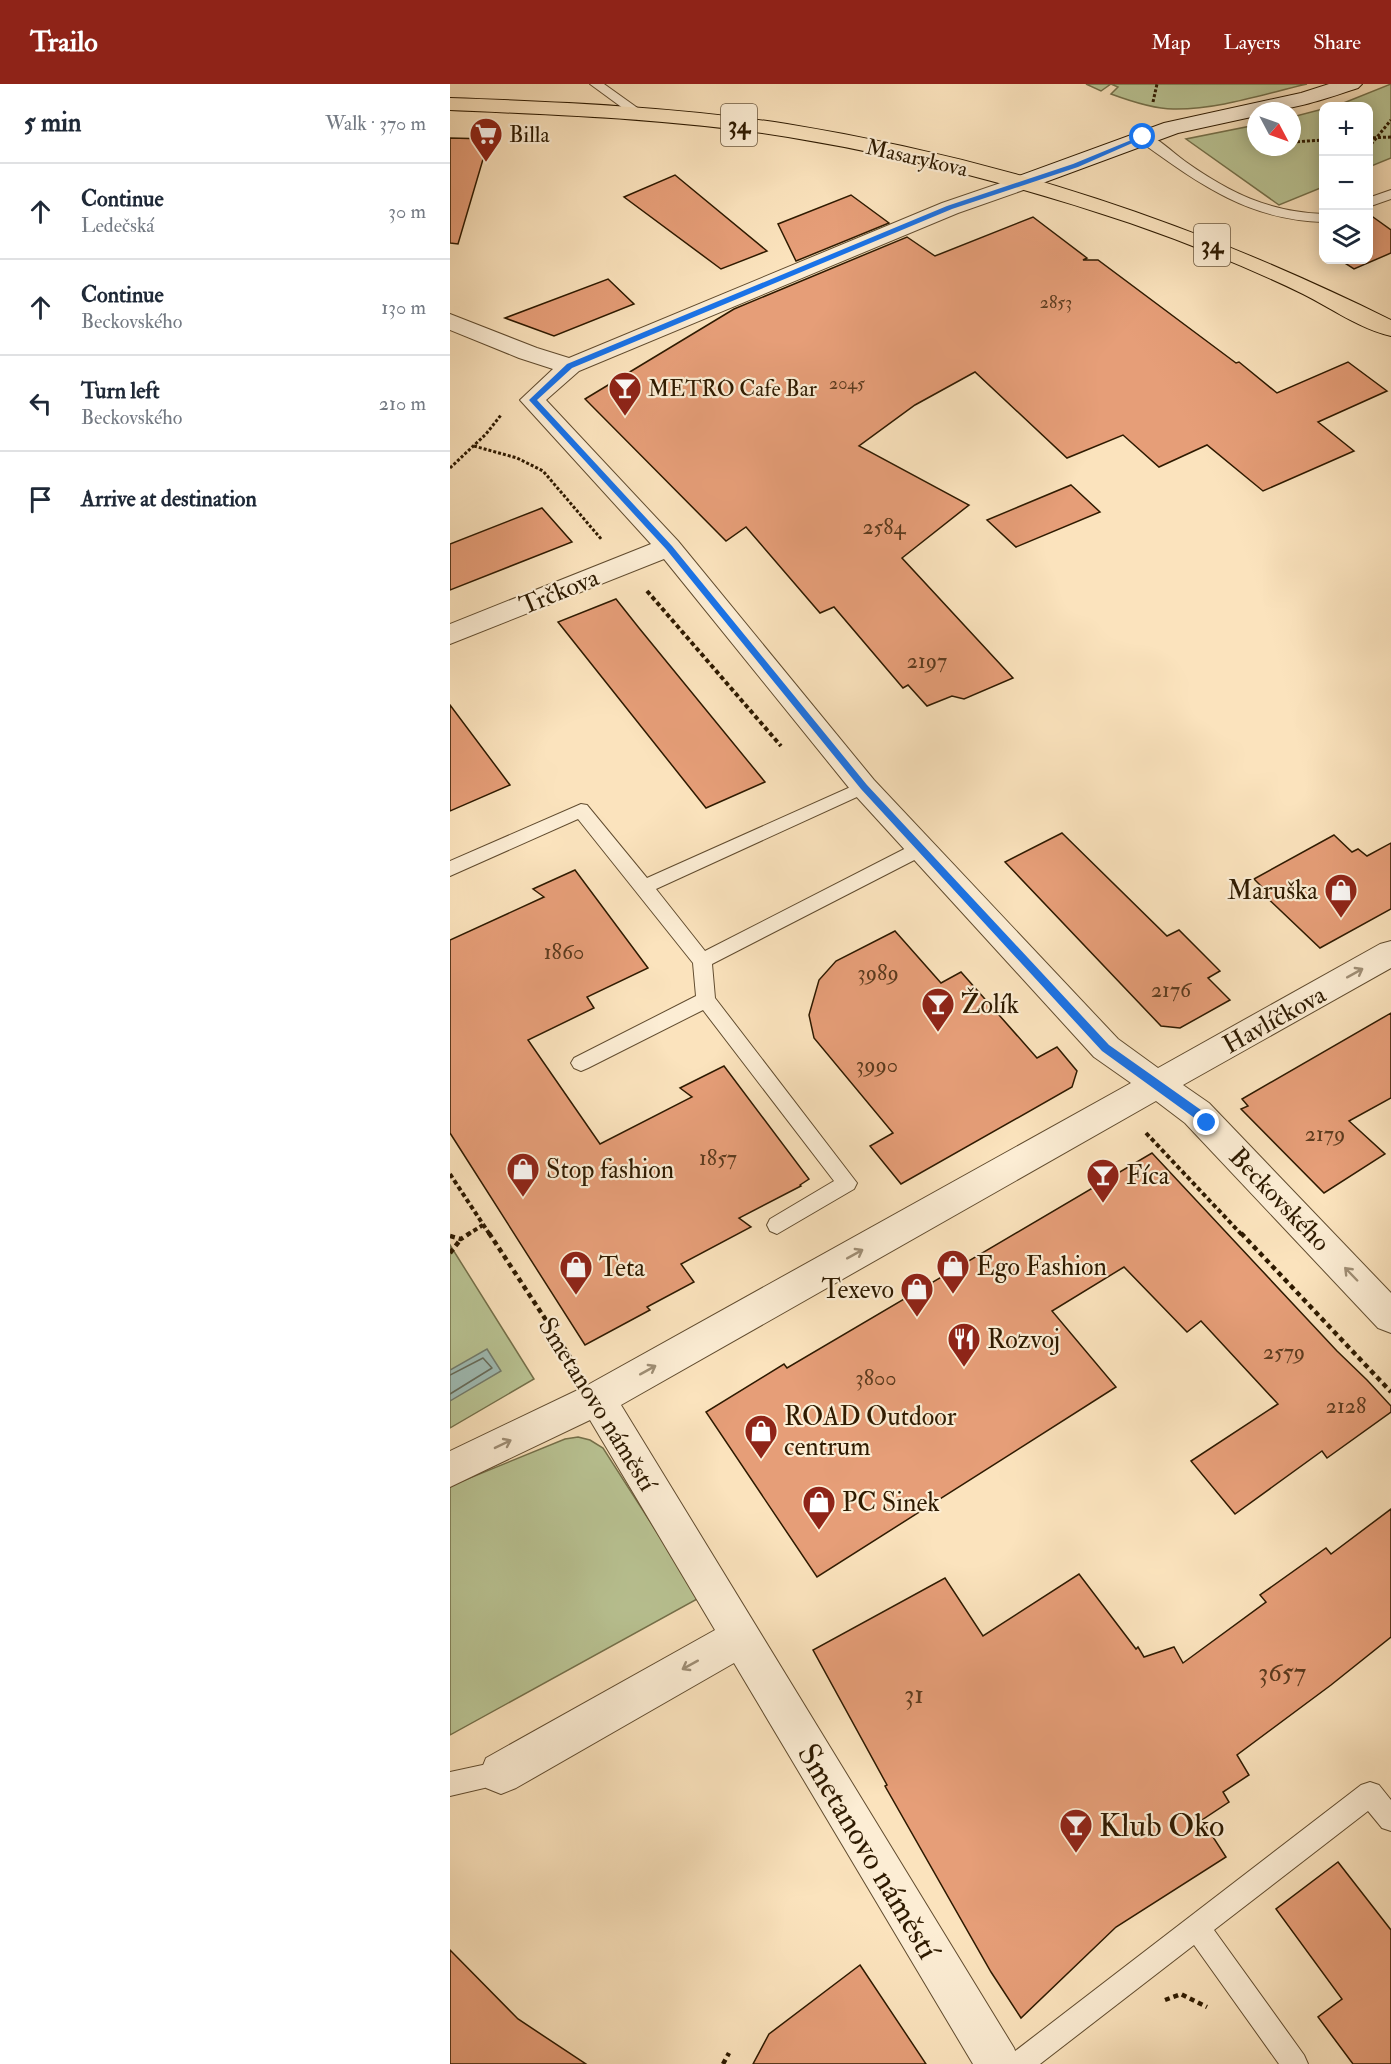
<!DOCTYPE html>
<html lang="en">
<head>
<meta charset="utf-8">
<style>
	:root { --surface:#fff; --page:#f6f6f7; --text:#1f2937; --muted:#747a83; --line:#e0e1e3; --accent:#8f2418 }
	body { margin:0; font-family:"IM FELL Double Pica",serif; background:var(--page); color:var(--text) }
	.controls { position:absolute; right:18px; top:18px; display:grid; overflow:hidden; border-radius:12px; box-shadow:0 3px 15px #0003 }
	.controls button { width:54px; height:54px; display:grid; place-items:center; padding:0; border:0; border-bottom:2px solid var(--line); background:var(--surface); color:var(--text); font:30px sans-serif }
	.compass { position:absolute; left:797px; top:18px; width:54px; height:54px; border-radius:50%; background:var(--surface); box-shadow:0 3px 15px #0003; rotate:131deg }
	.stop { position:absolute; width:18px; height:18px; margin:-14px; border:4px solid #1a73e8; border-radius:50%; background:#fff }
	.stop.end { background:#1a73e8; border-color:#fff; box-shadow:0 2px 6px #0008 }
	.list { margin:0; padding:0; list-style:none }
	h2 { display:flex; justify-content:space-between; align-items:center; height:78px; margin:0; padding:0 24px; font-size:26px }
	h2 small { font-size:20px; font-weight:400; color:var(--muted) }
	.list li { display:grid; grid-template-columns:39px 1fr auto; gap:18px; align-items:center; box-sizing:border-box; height:96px; padding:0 24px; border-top:2px solid var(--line) }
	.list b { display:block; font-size:22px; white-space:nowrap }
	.list p { margin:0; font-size:20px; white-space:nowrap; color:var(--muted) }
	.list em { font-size:20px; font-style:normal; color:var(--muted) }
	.icon { flex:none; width:33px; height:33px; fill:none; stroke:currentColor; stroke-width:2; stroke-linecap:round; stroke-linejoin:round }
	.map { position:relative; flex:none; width:941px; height:1980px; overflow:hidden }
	header { display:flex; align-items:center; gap:36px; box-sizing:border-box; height:84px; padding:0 30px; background:var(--accent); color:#fff }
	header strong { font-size:28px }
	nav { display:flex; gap:33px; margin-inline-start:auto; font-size:21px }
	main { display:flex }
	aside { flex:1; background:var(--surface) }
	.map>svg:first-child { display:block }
	.green { fill:#bac595; stroke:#74704a; stroke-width:1.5 }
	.water { fill:#9fbdb6; stroke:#727c6d; stroke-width:1.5 }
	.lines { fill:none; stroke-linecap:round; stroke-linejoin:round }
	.shore { stroke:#666c5b; stroke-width:1.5 }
	.building { fill:#e69e78; stroke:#2e1a00; stroke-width:1.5 }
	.lane-casing { stroke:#614c2f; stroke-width:2 }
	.street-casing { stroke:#614c2f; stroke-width:2 }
	.secondary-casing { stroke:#2e1a00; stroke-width:2 }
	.primary-casing { stroke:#2e1a00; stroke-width:2 }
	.path-far2 { stroke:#2e1a00; stroke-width:3; stroke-dasharray:3 2; stroke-linecap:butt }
	.path-far1 { stroke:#2e1a00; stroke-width:4; stroke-dasharray:4.5 3; stroke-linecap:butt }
	.path { stroke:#2e1a00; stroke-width:4.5; stroke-dasharray:5 4; stroke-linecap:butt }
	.lane { fill:#fcedd4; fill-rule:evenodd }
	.street { fill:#fcedd4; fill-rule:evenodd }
	.secondary { fill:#fcedd4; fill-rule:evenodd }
	.primary { fill:#fbe3bd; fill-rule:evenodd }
	.oneway { stroke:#9f8e75 }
	.route { fill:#1a73e8 }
	.labels { text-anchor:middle; stroke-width:4.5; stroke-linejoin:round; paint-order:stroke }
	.far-number-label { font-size:18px; fill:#5c3b1e }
	.far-poi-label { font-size:22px; fill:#2e1a00; stroke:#fcedd4; text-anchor:start }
	.far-street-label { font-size:22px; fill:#2e1a00; stroke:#fcedd4 }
	.number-label { font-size:22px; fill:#5c3b1e }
	.shield { fill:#fcedd4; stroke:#6c5940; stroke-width:1.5 }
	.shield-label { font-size:24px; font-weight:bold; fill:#2e1a00 }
	.street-label { font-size:26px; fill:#2e1a00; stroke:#fcedd4 }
	.poi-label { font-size:26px; fill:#2e1a00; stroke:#fcedd4; text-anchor:start }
	.near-number-label { font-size:27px; fill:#5c3b1e }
	.near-poi-label { font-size:32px; fill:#2e1a00; stroke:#fcedd4; text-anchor:start }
	.near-street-label { font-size:32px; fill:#2e1a00; stroke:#fcedd4 }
</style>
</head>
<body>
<header>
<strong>Trailo</strong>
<nav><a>Map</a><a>Layers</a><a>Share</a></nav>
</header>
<main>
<aside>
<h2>5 min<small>Walk · 370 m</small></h2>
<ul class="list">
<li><svg class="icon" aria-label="ahead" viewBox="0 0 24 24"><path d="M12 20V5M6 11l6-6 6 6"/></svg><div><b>Continue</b><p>Ledečská</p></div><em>30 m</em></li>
<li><svg class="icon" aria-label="ahead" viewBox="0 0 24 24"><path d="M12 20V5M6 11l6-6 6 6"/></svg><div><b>Continue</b><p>Beckovského</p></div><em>130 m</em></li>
<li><svg class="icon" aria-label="left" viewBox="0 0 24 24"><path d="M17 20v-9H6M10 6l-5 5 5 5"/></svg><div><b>Turn left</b><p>Beckovského</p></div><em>210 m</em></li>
<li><svg class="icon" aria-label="arrive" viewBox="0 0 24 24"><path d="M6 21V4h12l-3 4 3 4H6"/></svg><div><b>Arrive at destination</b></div></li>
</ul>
</aside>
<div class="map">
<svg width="941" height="1980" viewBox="0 0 941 1980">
	<rect width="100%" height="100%" fill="#fbe3bd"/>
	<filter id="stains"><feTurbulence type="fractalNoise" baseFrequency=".00333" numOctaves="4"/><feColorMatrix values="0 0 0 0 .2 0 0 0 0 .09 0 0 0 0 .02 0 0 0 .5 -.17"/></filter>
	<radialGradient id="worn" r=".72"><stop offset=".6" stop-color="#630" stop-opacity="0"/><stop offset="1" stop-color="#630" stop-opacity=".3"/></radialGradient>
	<!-- green -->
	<g class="green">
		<path d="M636,0H857C814,10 767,26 723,25C704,25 680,17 661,10L668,3L661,0L651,7Z"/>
		<path d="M941,0V74L919,83L918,22H886Z"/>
		<path d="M873,25V103L829,121L736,55L806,41V63H842V33Z"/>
		<path d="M0,1161L84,1295L0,1344Z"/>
		<path d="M128,1353L140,1356L153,1364L249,1514L0,1651V1402L115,1355Z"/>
	</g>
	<!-- water -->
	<path class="water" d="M37,1265L51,1287L0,1317V1286Z"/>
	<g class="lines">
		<!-- shore -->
		<path class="shore" d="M0,1291L33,1274L42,1284L0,1310"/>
	</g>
	<!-- building -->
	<g class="building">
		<path d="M0,54L39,55L8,160L0,159Z"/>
		<path d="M225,91L317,167L271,185L174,113Z"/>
		<path d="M401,111L439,139L346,177L328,140Z"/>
		<path d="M583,133L637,174L633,176H648L786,279L789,278L827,309L898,278L937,307L868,338L904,367L813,407L757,361L709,383L673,351L617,374L525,288L465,321L409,362L519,421L452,474L563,594L514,615L502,612L477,622L458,601L453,604L384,523L370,529L296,443L276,457L135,315L284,225L457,153L485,172Z"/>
		<path d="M923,133L941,146V169L904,185L890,176H918V135Z"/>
		<path d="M158,195L184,220L104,252L55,234Z"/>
		<path d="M621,401L650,428L566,463L537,436Z"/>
		<path d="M92,424L122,458L0,506V460Z"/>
		<path d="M166,515L189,544L315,698L256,724L108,538Z"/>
		<path d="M0,621L60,701L0,727Z"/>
		<path d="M612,749L717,852L729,846L770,887L758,894L780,916L730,944L711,942L555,778Z"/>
		<path d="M884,751L902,768L908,765L917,772L941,759V825L870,864L809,806L813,804L804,795Z"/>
		<path d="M125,786L198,884L137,913L144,924L78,956L150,1060L242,1013L230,1004L274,982L359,1095L350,1101L351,1102L289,1134L301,1143L231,1180L244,1198L197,1223L200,1226L135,1261L0,1049V856L94,813L83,805Z"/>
		<path d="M445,847L491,899L511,888L587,974L607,963L627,987L622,1003L451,1100L420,1062L443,1049L364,954L359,931L369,896L386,877Z"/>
		<path d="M941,929V1014L899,1037L935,1070L874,1109L791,1025L798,1022L792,1015Z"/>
		<path d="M702,1069L887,1267L917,1296L941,1322V1328L877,1374L872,1367L785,1430L741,1377L828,1320L751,1237L737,1248L674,1183L602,1227L666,1303L367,1493L256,1328L334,1280L337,1284Z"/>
		<path d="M941,1425V1553L881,1601L787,1671L799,1691L773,1708L779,1718L752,1736L776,1773L666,1843L571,1934L541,1888L435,1702L437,1701L363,1566L495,1494L533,1552L629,1490L686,1565L688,1563L694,1573L724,1563L733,1579L816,1518L810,1511L876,1464L881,1470Z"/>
		<path d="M888,1778L941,1846V1980H903L868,1933L892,1915L826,1825Z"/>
		<path d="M0,1866L68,1935L136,1980H0Z"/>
		<path d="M410,1881L476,1980H303L319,1950Z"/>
	</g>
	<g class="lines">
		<!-- lane casing -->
		<g class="lane-casing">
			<g id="lane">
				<path d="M140,0H154L196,30L195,33H185Z"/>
				<path d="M693,49C708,53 723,69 736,78C780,109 819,128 874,130V138C797,136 748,99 688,56L687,53Z"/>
				<path d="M941,106V115L918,123V114Z"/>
				<path d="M414,697L420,699L423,703L420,707L206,805L255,867L466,759L472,757L478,759L481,764L478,769L262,880L265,914L407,1099L404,1105L327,1150L320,1147L317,1141L320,1135L384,1097L253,926L138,984L131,987L124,984L121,979L124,974L246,912L243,879L128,735L0,792V777L131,720L137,721L197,794Z"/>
				<path d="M51,1677L60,1680L63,1689L60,1698L0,1712V1688Z"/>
				<path d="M920,1698L929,1701L941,1716V1747L932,1744L918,1727L764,1846L854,1971L858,1980H829L744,1861L590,1980H556L560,1971L911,1701Z"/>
			</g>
		</g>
		<!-- street casing -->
		<g class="street-casing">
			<path id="street" d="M574,91L582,93L585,98L582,103L508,129L129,287L96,316L228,457L424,696L668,955L708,984L930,860L941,857V884L733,1001L759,1019L941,1209V1249L928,1244L735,1039L706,1017L171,1321L564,1964L570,1980H523L284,1579L66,1704L51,1710L36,1704L30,1689L36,1674L265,1546L140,1336L0,1403V1367L134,1303L681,999L644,973L404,710L214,475L0,560V540L201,460L70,316L103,285L69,274L0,246V230L87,264L119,274L492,119Z"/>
		</g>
		<!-- secondary casing -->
		<g class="secondary-casing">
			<path id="secondary" d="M879,0H912L908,4C875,15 842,27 806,27V32L728,49L582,103L574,105L566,103L563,98L566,93L714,39L851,9Z"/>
		</g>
		<!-- primary casing -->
		<g class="primary-casing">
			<path id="primary" d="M0,14C113,18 226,23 337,40C553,75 745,139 941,236V252C910,245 881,224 853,210C797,183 738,159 680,139C568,101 454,72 338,53C226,35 113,31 0,26Z"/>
		</g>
		<!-- path-far2 -->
		<g class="path-far2">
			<path d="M703,18L707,0"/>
			<path d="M918,54L941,53"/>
			<path d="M842,58L874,56"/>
			<path d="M918,64L941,36"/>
			<path d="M24,362L67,374L93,387L152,456"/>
			<path d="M0,384L36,350L51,331"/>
		</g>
		<!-- path-far1 -->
		<g class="path-far1">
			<path d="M197,507L331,662"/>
			<path d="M696,1049L792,1151"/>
			<path d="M0,1090L40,1151"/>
			<path d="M17,1151L33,1141"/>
		</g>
		<!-- path -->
		<g class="path">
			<path d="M39,1149L126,1282"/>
			<path d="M791,1149L941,1308"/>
			<path d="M0,1152L11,1155L20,1149"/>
			<path d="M0,1169L11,1155"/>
			<path d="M715,1916L731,1910L757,1923"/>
			<path d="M273,1980L279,1969"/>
		</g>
		<!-- lane -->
		<use href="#lane" class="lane"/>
		<!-- street -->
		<use href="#street" class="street"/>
		<!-- secondary -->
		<use href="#secondary" class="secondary"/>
		<!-- primary -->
		<use href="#primary" class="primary"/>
	</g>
	<!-- one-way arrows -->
	<defs><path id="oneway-shaft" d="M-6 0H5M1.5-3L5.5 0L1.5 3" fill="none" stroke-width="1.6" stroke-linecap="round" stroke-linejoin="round" transform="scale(1.5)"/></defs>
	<g class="oneway">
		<use href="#oneway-shaft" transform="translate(905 889) rotate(-29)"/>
		<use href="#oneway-shaft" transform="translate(405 1170) rotate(-29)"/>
		<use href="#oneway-shaft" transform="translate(901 1190) rotate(-134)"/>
		<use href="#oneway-shaft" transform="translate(198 1286) rotate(-29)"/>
		<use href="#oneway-shaft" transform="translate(53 1360) rotate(-26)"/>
		<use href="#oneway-shaft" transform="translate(240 1581) rotate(151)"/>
	</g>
	<!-- route -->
	<path class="route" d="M691,52L696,53L628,83L502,125L122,284L87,316L222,462L417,701L659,961L751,1026L762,1039L757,1043L652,967L411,705L216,465L79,316L117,280L497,122L623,80Z"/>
	<!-- icons -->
	<defs>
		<g id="supermarket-pin" transform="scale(1.725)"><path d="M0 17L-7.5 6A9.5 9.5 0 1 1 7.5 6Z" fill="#8f2418" stroke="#fcedd4"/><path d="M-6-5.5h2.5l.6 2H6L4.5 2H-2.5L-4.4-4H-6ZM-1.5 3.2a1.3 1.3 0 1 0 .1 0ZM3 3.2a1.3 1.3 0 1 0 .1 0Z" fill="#fff"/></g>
		<g id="bar-pin" transform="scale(1.725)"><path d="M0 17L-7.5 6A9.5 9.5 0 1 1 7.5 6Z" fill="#8f2418" stroke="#fcedd4"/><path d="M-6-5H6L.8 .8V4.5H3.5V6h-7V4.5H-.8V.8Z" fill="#fff"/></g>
		<g id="shop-pin" transform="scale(1.725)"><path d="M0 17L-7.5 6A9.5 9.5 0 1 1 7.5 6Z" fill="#8f2418" stroke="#fcedd4"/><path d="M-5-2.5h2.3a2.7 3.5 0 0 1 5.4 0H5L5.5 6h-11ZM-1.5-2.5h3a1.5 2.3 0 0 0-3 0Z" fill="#fff"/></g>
		<g id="restaurant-pin" transform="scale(1.725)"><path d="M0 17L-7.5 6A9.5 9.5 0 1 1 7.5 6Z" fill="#8f2418" stroke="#fcedd4"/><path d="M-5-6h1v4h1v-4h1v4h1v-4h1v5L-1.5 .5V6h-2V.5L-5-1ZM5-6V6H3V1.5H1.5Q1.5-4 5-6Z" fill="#fff"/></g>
	</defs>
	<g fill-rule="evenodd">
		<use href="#supermarket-pin" x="36" y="50"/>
		<use href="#bar-pin" x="175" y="304"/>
		<use href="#shop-pin" x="891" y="806"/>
		<use href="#bar-pin" x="488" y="920"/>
		<use href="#shop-pin" x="73" y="1085"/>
		<use href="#bar-pin" x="653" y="1091"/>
		<use href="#shop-pin" x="503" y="1182"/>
		<use href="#shop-pin" x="126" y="1183"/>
		<use href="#shop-pin" x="467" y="1205"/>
		<use href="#restaurant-pin" x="514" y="1255"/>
		<use href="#shop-pin" x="311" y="1347"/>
		<use href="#shop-pin" x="369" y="1418"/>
		<use href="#bar-pin" x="626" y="1741"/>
	</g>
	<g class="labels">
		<!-- far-number labels -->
		<g class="far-number-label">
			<text x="606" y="224">2853</text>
			<text x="397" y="305">2045</text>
		</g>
		<!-- far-poi labels -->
		<g class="far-poi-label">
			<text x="59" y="58">Billa</text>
			<text x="198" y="312">METRO Cafe Bar</text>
		</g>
		<!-- far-street labels -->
		<g class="far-street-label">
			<text transform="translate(467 73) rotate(13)" y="8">Masarykova</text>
		</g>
		<!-- number labels -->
		<g class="number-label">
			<text x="434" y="450">2584</text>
			<text x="477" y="584">2197</text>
			<text x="114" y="875">1860</text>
			<text x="428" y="896">3989</text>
			<text x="721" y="913">2176</text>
			<text x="427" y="988">3990</text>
			<text x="875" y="1057">2179</text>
			<text x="268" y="1081">1857</text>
			<text x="834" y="1275">2579</text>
			<text x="426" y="1301">3800</text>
			<text x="896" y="1329">2128</text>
		</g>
		<!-- shield labels -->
		<g class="shield">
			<rect x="271" y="20" width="36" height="42" rx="4.5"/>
			<rect x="744" y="140" width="36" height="42" rx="4.5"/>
		</g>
		<g class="shield-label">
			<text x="289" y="49">34</text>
			<text x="762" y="169">34</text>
		</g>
		<!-- street labels -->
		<g class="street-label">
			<text transform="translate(109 507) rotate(-22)" y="9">Trčkova</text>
			<text transform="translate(824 935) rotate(-29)" y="9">Havlíčkova</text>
			<text transform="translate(830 1115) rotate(46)" y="9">Beckovského</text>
			<text transform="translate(148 1320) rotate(58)" y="9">Smetanovo náměstí</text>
		</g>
		<!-- poi labels -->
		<g class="poi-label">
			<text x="868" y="815" text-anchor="end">Maruška</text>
			<text x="511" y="929">Žolík</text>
			<text x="96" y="1094">Stop fashion</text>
			<text x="676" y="1100">Fíca</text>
			<text x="526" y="1191">Ego Fashion</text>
			<text x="149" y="1192">Teta</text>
			<text x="444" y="1214" text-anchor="end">Texevo</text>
			<text x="537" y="1264">Rozvoj</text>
			<text x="334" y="1341">ROAD Outdoor<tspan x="334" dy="30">centrum</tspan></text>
			<text x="392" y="1427">PC Sinek</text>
		</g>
		<!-- near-number labels -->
		<g class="near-number-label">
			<text x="832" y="1597">3657</text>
			<text x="464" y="1619">31</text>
		</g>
		<!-- near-poi labels -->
		<g class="near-poi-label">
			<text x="649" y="1752">Klub Oko</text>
		</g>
		<!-- near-street labels -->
		<g class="near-street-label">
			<text transform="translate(419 1767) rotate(59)" y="11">Smetanovo náměstí</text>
		</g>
	</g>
	<rect width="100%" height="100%" filter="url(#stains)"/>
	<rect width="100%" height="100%" fill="url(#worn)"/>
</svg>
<div class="controls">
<button>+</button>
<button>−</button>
<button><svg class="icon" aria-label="layers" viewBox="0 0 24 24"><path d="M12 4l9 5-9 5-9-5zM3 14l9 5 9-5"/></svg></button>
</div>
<svg class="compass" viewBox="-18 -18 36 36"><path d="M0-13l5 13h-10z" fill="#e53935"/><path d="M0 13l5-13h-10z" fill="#747a83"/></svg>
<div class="stop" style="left:693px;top:53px"></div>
<div class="stop end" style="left:757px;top:1039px"></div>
</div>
</main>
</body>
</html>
